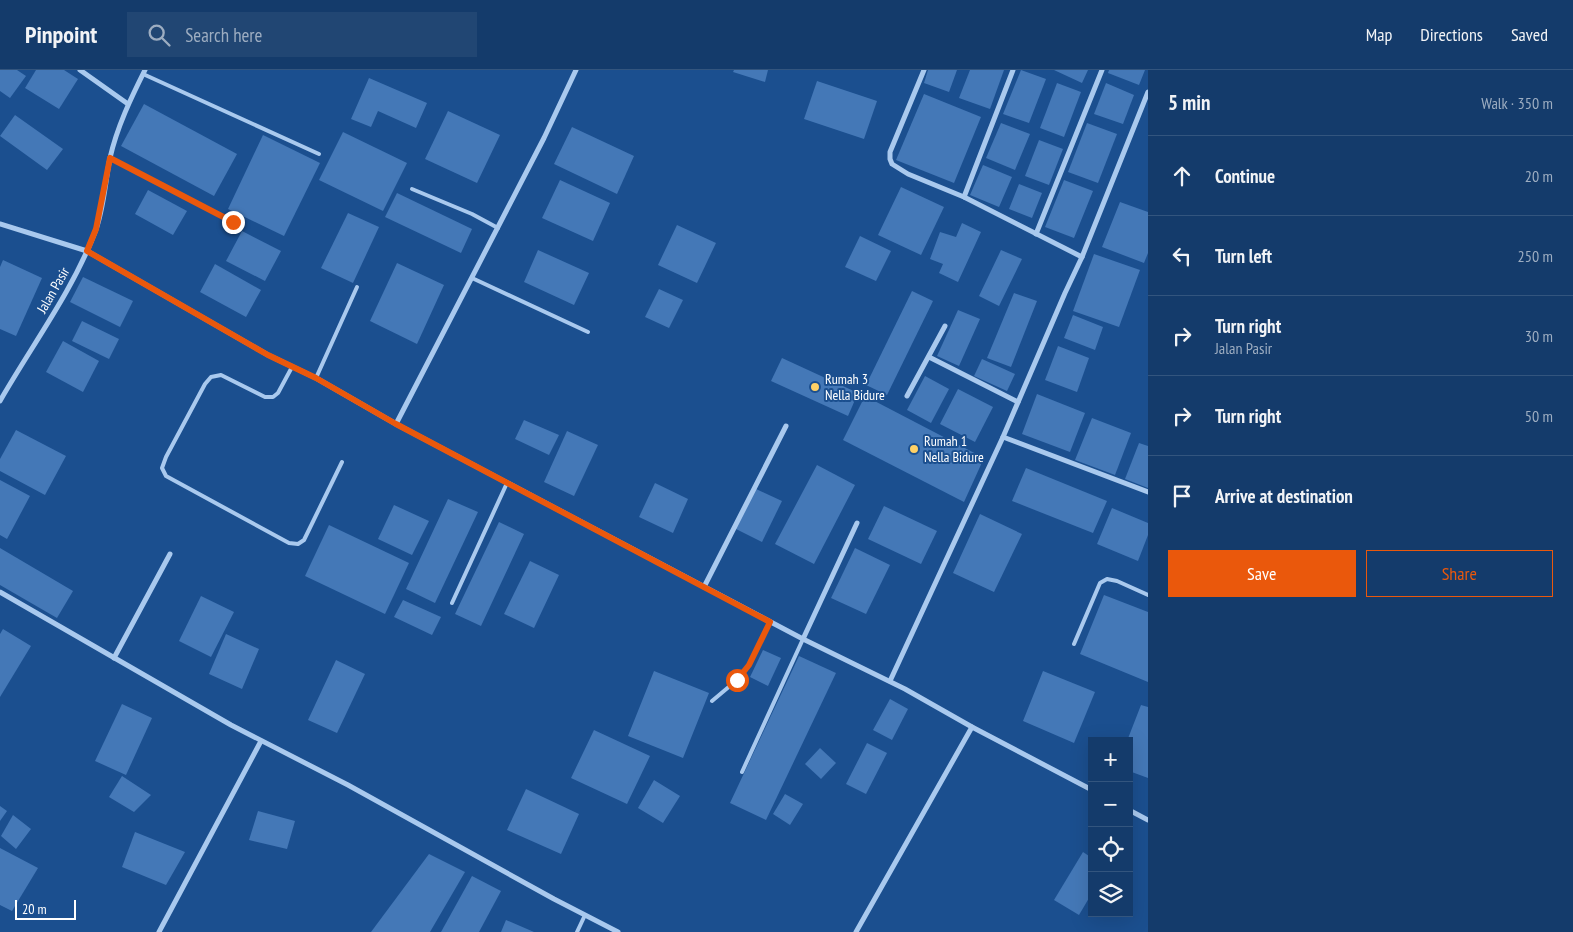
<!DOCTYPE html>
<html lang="en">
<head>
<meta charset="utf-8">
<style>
	:root { --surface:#143b6b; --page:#214673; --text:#f1f3f6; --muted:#9dadc1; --line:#33557e; --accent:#ea580c }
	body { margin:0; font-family:"PT Sans Narrow",sans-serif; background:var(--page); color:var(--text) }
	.controls { position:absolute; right:15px; bottom:15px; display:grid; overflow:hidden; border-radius:0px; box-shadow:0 5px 20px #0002 }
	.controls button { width:45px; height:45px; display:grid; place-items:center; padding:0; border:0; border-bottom:1px solid var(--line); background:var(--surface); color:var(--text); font:25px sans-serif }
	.scale { position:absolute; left:15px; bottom:12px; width:61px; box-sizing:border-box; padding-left:5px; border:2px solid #fff; border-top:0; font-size:14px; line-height:18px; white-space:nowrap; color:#fff; -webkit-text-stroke:4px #1b4f8f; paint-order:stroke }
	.stop { position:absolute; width:15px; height:15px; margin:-11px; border:4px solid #ea580c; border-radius:50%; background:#fff }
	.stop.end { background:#ea580c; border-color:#fff; box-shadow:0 1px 5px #0008 }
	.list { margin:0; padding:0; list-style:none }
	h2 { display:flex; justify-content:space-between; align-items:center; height:65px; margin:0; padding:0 20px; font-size:21px }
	h2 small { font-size:16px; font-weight:400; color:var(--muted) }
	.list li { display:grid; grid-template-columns:32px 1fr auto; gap:15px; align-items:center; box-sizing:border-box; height:80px; padding:0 20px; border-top:1px solid var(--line) }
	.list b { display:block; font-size:19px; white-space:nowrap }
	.list p { margin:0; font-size:16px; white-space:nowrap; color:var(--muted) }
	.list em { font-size:16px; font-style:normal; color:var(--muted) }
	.actions { display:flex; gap:10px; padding:15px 20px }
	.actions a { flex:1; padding:11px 0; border:1px solid var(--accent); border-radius:0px; text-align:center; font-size:18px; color:var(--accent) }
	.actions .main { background:var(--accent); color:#fff }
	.icon { flex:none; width:28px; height:28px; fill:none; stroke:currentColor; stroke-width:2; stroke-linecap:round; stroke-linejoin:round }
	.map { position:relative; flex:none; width:1148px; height:862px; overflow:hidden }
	header { display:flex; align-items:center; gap:30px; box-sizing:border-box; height:70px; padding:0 25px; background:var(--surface); border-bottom:1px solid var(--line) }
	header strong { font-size:24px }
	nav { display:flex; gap:28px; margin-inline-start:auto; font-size:18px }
	.search { width:350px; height:45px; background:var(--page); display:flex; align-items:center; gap:12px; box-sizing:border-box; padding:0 18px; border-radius:0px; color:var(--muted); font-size:19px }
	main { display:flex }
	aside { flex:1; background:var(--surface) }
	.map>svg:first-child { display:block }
	.building { fill:#4478b7 }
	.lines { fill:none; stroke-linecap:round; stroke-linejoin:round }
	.lane { stroke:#a9c9ee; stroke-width:4 }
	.street { stroke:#a9c9ee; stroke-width:5 }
	.route { stroke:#ea580c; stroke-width:6 }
	.poi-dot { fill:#ffd166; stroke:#1b4f8f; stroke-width:2 }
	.labels { text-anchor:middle; stroke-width:4; stroke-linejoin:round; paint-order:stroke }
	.street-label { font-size:14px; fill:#fff; stroke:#1b4f8f }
	.poi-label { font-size:14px; fill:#fff; stroke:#1b4f8f; text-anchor:start }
</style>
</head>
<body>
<header>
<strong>Pinpoint</strong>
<div class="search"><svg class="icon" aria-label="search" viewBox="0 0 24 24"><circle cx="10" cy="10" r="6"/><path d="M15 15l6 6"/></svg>Search here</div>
<nav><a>Map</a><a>Directions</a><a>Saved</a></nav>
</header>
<main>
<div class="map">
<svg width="1148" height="862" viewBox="0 0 1148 862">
	<rect width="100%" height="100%" fill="#1b4f8f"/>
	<!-- building -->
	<g class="building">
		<path d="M0,0H17L26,6L10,28L0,21Z"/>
		<path d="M36,0H64L78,9L59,39L25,18Z"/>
		<path d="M734,0H768L765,12L733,2Z"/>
		<path d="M928,0H957L949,22L924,13Z"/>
		<path d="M970,0H1004L990,39L959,28Z"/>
		<path d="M1021,0L1046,9L1029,53L1003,44Z"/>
		<path d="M1054,0H1088L1082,13Z"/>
		<path d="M1109,0H1145L1139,15L1108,3Z"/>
		<path d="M369,8L427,33L416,58L378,41L371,57L351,49Z"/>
		<path d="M817,11L877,31L864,69L804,49Z"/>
		<path d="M1057,13L1081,22L1064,67L1040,58Z"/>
		<path d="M1106,13L1134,25L1123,54L1094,44Z"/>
		<path d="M924,24L981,47L954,113L896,90Z"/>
		<path d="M144,34L237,84L214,126L121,76Z"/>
		<path d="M448,41L500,65L477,113L425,89Z"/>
		<path d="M15,45L63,79L47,100L0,66Z"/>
		<path d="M1001,53L1030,64L1015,100L986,88Z"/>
		<path d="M1087,53L1117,64L1098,113L1068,102Z"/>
		<path d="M572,57L634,86L617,124L554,94Z"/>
		<path d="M343,62L407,93L383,141L319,110Z"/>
		<path d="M263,65L320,93L284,166L228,139Z"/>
		<path d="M1039,70L1063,79L1049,115L1025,106Z"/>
		<path d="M983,95L1012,107L999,137L970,125Z"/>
		<path d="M560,110L610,133L593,171L542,148Z"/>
		<path d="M1064,110L1093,121L1074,168L1045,157Z"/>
		<path d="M1019,114L1042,123L1032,148L1009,139Z"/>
		<path d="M901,117L944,137L921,185L878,165Z"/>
		<path d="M148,120L187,141L173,165L135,144Z"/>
		<path d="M397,123L472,159L461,183L385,147Z"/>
		<path d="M1120,132L1148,142V183L1144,193L1102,177Z"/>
		<path d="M348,143L379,157L353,213L321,198Z"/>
		<path d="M962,153L981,162L958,212L939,203L943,194L930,189L940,162L956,167Z"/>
		<path d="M677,155L716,173L697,213L658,195Z"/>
		<path d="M242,161L281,181L265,211L226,191Z"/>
		<path d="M860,166L891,181L876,211L845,197Z"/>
		<path d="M538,180L589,203L574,235L524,212Z"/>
		<path d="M1001,180L1022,189L999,236L979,226Z"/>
		<path d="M1094,184L1140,200L1119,257L1073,241Z"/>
		<path d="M3,190L42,208L16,266L0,259V197Z"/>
		<path d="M397,193L444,215L417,274L370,251Z"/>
		<path d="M215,194L261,220L246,247L200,222Z"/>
		<path d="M83,207L133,231L120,257L70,232Z"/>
		<path d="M659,219L683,230L669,258L645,247Z"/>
		<path d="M912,221L933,231L887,325L866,315Z"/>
		<path d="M1014,223L1037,231L1011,297L987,288Z"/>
		<path d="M958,240L980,249L959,296L937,286Z"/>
		<path d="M1073,245L1103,257L1095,280L1064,268Z"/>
		<path d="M82,251L119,269L109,289L72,271Z"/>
		<path d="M63,271L99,291L83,322L46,302Z"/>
		<path d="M1058,276L1089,288L1077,322L1045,310Z"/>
		<path d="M782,288L858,323L848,346L771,311Z"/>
		<path d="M982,289L1015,304L1007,321L974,306Z"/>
		<path d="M925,306L949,319L931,353L907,340Z"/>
		<path d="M958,319L993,337L975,372L940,354Z"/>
		<path d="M1037,324L1085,343L1070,382L1022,364Z"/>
		<path d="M865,326L984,388L964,432L843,370Z"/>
		<path d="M1092,348L1131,363L1115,405L1075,390Z"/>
		<path d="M524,350L559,365L549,385L515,369Z"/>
		<path d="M16,360L66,386L45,425L0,401V389Z"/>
		<path d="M567,361L598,375L574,426L544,412Z"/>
		<path d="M1139,373L1148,376V418L1125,409Z"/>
		<path d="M817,395L855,415L814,494L775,474Z"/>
		<path d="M1026,398L1107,431L1093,463L1012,431Z"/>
		<path d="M0,410L30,426L7,469L0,465Z"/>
		<path d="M655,413L688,429L673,463L639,447Z"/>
		<path d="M754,418L782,431L762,472L734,458Z"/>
		<path d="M448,429L478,442L435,533L406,519Z"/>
		<path d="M394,435L429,451L412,485L378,469Z"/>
		<path d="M884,436L937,461L921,494L868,469Z"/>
		<path d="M1112,438L1148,453V465L1138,491L1097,474Z"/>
		<path d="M980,444L1022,464L994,522L953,503Z"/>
		<path d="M499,452L524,464L481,556L455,544Z"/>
		<path d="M329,455L409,493L385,544L305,506Z"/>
		<path d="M0,478L73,521L57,548L0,515Z"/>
		<path d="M855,478L890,495L866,544L831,528Z"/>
		<path d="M530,491L559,505L534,558L504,544Z"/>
		<path d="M1104,525L1148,542V612L1080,584Z"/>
		<path d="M201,526L234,542L211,587L179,571Z"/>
		<path d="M403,530L441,547L432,565L394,547Z"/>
		<path d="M3,559L31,576L0,627V564Z"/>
		<path d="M226,564L259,579L242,619L209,604Z"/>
		<path d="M763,580L781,588L768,616L750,607Z"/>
		<path d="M799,586L836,603L766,750L730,733Z"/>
		<path d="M336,590L365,604L337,663L308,650Z"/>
		<path d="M654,601L709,623L683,688L628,666Z"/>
		<path d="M1043,601L1095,622L1074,673L1023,651Z"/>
		<path d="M890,629L908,639L892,670L873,660Z"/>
		<path d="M122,634L152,648L126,705L95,691Z"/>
		<path d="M1141,635L1148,637V708L1129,701V671H1127Z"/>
		<path d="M594,660L650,686L627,734L571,708Z"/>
		<path d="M867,673L887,683L866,724L846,714Z"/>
		<path d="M820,678L836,693L821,709L805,694Z"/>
		<path d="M122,706L151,725L134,742L109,727Z"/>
		<path d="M654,710L680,726L663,753L638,738Z"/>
		<path d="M526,719L579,744L561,784L507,760Z"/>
		<path d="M785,724L803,734L790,755L773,744Z"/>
		<path d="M0,736L7,741L0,751Z"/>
		<path d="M258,741L295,751L287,779L249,770Z"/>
		<path d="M13,745L31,759L16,779L1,766Z"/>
		<path d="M135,762L185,782L166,815L122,797Z"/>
		<path d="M0,778L38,798L12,841L0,835Z"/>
		<path d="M1083,782L1092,788V823L1079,845L1054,830Z"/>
		<path d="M429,784L465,802L430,862H371Z"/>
		<path d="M472,806L501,821L479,862H441Z"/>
		<path d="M506,850L534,862H501Z"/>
	</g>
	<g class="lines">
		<!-- lane -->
		<g class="lane">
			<path d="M143,4L319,84"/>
			<path d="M110,88L233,152"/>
			<path d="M412,119L472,144L498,158"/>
			<path d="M472,208L588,262"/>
			<path d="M292,297L278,323L273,327H265L221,305L211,307L205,314L166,387L162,398L166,406L289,473L298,474L304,470L342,392"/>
			<path d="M316,308L357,217"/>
			<path d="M452,533L507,413"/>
			<path d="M1074,574L1100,513L1107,509L1117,511L1148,525"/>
			<path d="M712,631L737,610L749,595L770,552"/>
			<path d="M742,702L803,569"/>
			<path d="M577,862L585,845"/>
		</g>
		<!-- street -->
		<g class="street">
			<path d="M80,0L128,34"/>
			<path d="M924,0L890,82V89L892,94L908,104L964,127L1082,187"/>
			<path d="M964,127L1013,0"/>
			<path d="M0,154L87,181L268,285L316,308L396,354L803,569L905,619L972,657L1092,720"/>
			<path d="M1036,164L1102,0"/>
			<path d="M929,287L1018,332"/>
			<path d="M907,326L945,256"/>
			<path d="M0,331C32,275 72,222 95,162C104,139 105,112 110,88C117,57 131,28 145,0"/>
			<path d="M396,354L544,68L576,0"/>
			<path d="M1003,367L1148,422"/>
			<path d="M704,517L786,356"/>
			<path d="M0,522L231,655L348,715L554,829L618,862"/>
			<path d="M803,569L857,453"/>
			<path d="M114,588L170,484"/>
			<path d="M890,611L1003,367L1065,223L1082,187L1148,22"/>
			<path d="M1129,740L1148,750"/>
			<path d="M159,862L261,671"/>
			<path d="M856,862L972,657"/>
		</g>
	</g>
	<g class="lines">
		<!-- route -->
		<path class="route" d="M233,152L110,88L96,159L87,181L268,285L316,308L396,354L770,552L749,595L737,610"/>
	</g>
	<!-- markers -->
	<g class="poi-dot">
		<circle cx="815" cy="317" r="5"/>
		<circle cx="914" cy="379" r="5"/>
	</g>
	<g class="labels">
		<!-- street labels -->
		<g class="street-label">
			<text transform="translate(53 220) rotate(-60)" y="5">Jalan Pasir</text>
		</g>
		<!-- poi labels -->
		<g class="poi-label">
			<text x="825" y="314">Rumah 3<tspan x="825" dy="16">Nella Bidure</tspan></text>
			<text x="924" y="376">Rumah 1<tspan x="924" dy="16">Nella Bidure</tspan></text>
		</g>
	</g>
</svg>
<div class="controls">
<button>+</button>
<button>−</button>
<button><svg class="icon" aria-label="locate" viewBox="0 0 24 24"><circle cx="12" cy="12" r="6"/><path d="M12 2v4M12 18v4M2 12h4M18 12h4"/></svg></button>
<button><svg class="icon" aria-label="layers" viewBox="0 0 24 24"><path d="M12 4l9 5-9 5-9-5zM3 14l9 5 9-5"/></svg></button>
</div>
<div class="scale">20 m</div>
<div class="stop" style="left:737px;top:610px"></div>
<div class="stop end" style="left:233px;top:152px"></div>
</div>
<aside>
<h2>5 min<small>Walk · 350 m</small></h2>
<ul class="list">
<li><svg class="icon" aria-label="ahead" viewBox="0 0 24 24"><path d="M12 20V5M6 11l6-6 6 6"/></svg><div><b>Continue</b></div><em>20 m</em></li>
<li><svg class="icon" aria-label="left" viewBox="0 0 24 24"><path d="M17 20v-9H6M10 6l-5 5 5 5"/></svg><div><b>Turn left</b></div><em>250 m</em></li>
<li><svg class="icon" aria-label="right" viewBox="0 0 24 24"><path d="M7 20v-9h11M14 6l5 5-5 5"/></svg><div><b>Turn right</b><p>Jalan Pasir</p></div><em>30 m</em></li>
<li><svg class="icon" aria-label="right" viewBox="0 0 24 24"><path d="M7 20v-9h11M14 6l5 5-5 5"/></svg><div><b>Turn right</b></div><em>50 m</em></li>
<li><svg class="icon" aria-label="arrive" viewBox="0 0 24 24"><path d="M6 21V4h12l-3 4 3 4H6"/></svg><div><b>Arrive at destination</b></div></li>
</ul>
<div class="actions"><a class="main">Save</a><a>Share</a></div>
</aside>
</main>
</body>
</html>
